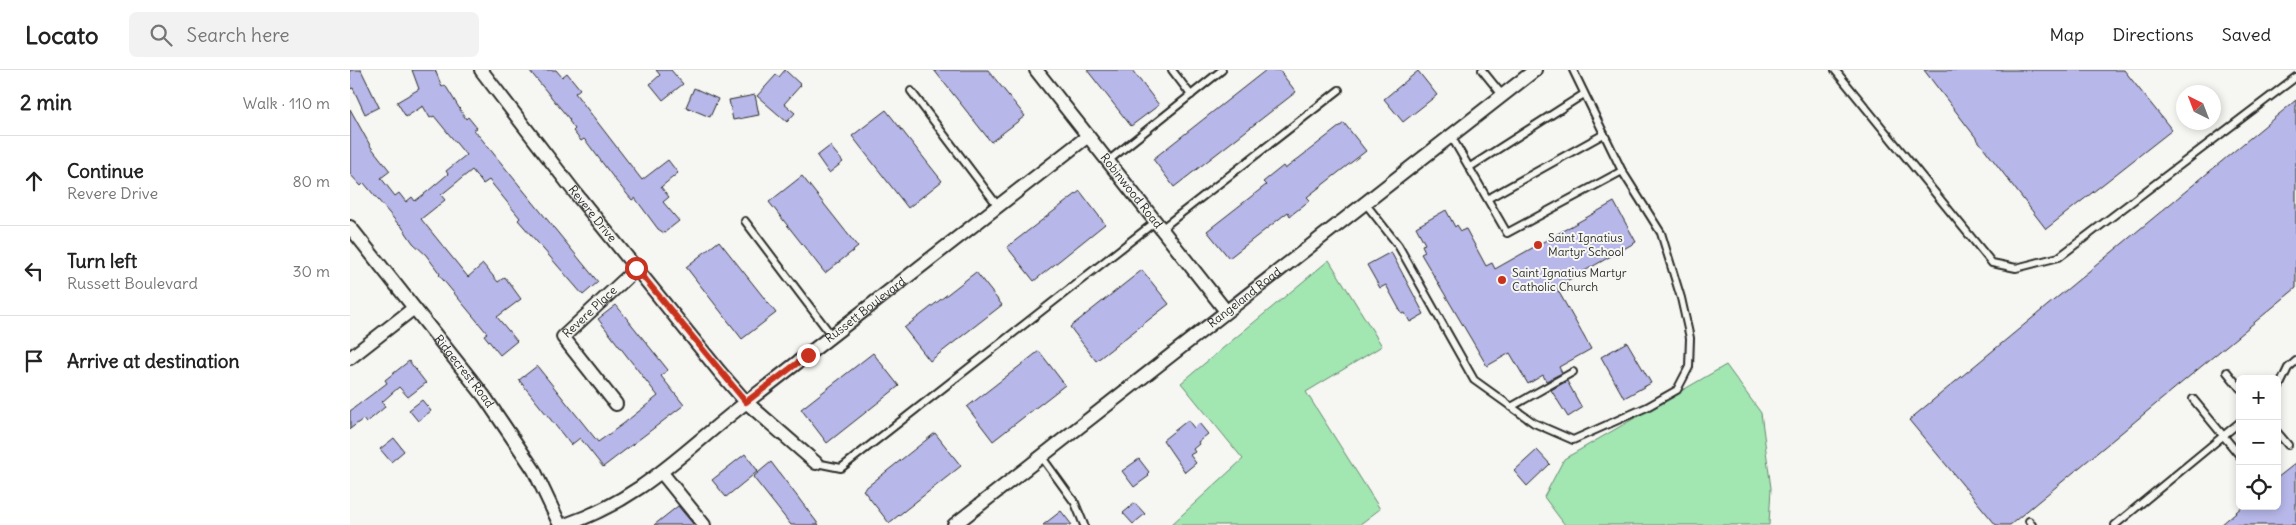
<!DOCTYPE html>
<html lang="en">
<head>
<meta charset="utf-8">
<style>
	:root { --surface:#fff; --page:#f2f2f2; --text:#222; --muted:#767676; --line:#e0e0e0 }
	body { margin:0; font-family:Delius,sans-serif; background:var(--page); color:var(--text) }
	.controls { position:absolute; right:15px; bottom:15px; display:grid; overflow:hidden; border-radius:8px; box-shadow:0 2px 8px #0003 }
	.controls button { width:45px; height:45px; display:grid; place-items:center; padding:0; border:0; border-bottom:1px solid var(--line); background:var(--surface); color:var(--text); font:25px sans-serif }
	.compass { position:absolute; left:1826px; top:15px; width:45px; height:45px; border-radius:50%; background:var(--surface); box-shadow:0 2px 8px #0003; rotate:318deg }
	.stop { position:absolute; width:15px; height:15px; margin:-11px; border:4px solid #c8321e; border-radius:50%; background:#fff }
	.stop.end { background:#c8321e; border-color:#fff; box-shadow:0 1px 5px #0008 }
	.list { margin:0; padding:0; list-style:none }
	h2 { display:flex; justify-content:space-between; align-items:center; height:65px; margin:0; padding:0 20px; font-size:21px }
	h2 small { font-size:16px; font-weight:400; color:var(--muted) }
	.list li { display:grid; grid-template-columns:32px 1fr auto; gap:15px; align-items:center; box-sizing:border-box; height:90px; padding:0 20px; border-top:1px solid var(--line) }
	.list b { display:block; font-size:19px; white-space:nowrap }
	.list p { margin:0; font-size:16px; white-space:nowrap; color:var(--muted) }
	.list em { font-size:16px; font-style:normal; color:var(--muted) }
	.icon { flex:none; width:28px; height:28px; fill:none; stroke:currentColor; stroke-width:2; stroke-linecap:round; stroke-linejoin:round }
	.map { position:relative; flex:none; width:1946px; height:455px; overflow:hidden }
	header { display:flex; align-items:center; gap:30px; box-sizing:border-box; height:70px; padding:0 25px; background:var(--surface); border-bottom:1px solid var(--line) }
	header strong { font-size:24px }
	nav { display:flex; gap:28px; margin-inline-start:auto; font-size:18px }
	.search { width:350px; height:45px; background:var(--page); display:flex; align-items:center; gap:12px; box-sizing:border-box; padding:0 18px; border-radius:8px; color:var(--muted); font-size:19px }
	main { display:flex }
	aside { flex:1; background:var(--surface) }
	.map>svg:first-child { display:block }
	.green { fill:#a2e6b2; stroke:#66886e }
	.building { fill:#b7b7e9; stroke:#2b2b2b }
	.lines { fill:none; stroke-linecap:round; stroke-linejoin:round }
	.lane-casing { stroke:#2b2b2b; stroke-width:10 }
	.street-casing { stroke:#2b2b2b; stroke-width:16 }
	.lane { stroke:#f6f6f2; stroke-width:6 }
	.street { stroke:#f6f6f2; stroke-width:12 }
	.route { stroke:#c8321e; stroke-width:6 }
	.poi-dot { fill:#c8321e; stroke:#f6f6f2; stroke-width:2 }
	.labels { text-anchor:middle; stroke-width:4; stroke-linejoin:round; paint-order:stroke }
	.street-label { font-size:12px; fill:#2b2b2b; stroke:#f6f6f2 }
	.poi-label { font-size:12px; fill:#2b2b2b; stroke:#f6f6f2; text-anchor:start }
</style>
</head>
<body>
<header>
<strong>Locato</strong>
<div class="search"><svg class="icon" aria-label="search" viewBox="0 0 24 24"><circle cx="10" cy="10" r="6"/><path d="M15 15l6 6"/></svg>Search here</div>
<nav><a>Map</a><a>Directions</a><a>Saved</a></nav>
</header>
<main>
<aside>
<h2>2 min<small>Walk · 110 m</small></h2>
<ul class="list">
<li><svg class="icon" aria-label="ahead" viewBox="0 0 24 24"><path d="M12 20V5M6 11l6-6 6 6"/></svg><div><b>Continue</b><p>Revere Drive</p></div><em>80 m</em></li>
<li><svg class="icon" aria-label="left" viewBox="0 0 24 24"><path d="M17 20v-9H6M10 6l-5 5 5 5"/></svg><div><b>Turn left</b><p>Russett Boulevard</p></div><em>30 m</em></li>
<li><svg class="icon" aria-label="arrive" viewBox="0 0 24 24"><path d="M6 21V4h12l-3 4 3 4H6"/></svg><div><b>Arrive at destination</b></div></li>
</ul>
</aside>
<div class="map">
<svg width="1946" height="455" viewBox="0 0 1946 455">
	<rect width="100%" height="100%" fill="#f6f6f2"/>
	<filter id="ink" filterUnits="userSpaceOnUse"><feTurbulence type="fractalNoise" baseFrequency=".02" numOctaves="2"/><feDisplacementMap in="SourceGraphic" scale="10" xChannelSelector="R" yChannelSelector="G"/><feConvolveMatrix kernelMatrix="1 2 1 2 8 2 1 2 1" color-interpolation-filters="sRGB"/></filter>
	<g filter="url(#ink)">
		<!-- green -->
		<g class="green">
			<path d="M979,190L1032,276L956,322L1030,439L1009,455H821L893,389L831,313Z"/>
			<path d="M1376,295L1411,343L1421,418L1419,455H1215L1194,427L1214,389Z"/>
		</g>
		<!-- building -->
		<g class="building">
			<path d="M0,0H11L29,37L15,44L3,18L0,19Z"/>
			<path d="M62,0H85L92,17L95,15L116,49L118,47L127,58L124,60L130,67L248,212L233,225L168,150L170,148L139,110L133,114L122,100L91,125L95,130L71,149L118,207L133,194L148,212L155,207L171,229L147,247L167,271L150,285L134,265L137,263L89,205L90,204L76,185L63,173L50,154L49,155L14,113L11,116L0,104V39L21,77L40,101L31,108L45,126L49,123L56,132L62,127L65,131L78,121L98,104L96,101L116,85L84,46L80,48L73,36L56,47L47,32L69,19Z"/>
			<path d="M179,0H206L212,7L217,3L230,19L225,23L292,110L318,90L328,103L311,117L319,127L313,132L329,151L314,163L308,159L285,128L282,130L266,111L236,71L234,69L231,71L223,61L225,59L219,51L220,50Z"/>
			<path d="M306,0H321L333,14L313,30L300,14L310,5Z"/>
			<path d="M435,0L451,15L434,34L445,43L437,52L407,26L426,5L429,7Z"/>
			<path d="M584,0H638L675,46L641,72Z"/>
			<path d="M737,0H782L809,35L781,56Z"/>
			<path d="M916,0H929L946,22L824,117L803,89Z"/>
			<path d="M1574,0H1774L1822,60L1696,159Z"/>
			<path d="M1068,1L1087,25L1053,52L1034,29Z"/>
			<path d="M344,18L368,29L360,47L336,37Z"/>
			<path d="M405,25L409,45L383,50L379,30Z"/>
			<path d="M1946,30V218L1660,455H1646L1559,350Z"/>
			<path d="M536,40L592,111L558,138L502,66Z"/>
			<path d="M994,53L1016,81L957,127L960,130L940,146L938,142L879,188L857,161L916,115L913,112L933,96L935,99Z"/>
			<path d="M480,76L493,92L479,103L467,86Z"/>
			<path d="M452,106L508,177L475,203L419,132Z"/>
			<path d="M730,121L755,154L684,211L657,177Z"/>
			<path d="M1264,132L1286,172L1206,217L1241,279L1209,297L1212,303L1196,311L1193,305L1178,314L1160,283L1137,296L1071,184L1075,182L1072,175L1075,174L1066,157L1096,140L1105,157L1107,155L1111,161L1116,159L1136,196L1142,193L1145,199Z"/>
			<path d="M369,171L426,243L392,269L336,197Z"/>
			<path d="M1041,182L1074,244L1060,252L1055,243L1052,244L1036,215L1030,218L1017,195Z"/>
			<path d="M792,200L819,234L746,291L720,257Z"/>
			<path d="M626,202L652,235L580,291L554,258Z"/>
			<path d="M266,235L318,300L311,306L334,335L253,397L230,368L221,375L169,310L187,296L248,372L273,354L308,326L248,249Z"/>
			<path d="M1277,272L1301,313L1274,328L1251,287Z"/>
			<path d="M689,281L715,315L643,371L617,337Z"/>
			<path d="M523,283L549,316L477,373L451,339Z"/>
			<path d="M59,291L76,313L58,327L49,317L32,332L35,337L16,353L13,349L0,359V341L37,313L35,310Z"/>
			<path d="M1217,311L1232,338L1218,347L1201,320Z"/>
			<path d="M72,330L81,341L68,351L59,340Z"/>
			<path d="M838,350L844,358L849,353L858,364L848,372L849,374L843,379L845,382L840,385L846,393L835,402L813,370Z"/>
			<path d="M585,363L611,396L539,453L513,420Z"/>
			<path d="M44,368L54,381L41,392L30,379Z"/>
			<path d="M1187,380L1200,394L1177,416L1164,401Z"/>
			<path d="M395,384L408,401L376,427L362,410Z"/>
			<path d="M789,389L799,402L797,404L799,406L784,417L772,401Z"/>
			<path d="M421,392L469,455H441L403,407Z"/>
			<path d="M1946,393V455H1871L1893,436H1927V408Z"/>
			<path d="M785,433L795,444L783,454L773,443Z"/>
			<path d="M328,436L344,455H304Z"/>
			<path d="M711,441L722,455H693Z"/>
		</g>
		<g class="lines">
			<!-- lane casing -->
			<g class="lane-casing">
				<g id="lane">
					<path d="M822,0L841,25"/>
					<path d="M1132,0L1153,26"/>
					<path d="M1485,0L1642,193L1666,198L1709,187L1946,7"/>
					<path d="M561,21L648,136"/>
					<path d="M1101,66L1157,163L1272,101"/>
					<path d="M758,91L872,0"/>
					<path d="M1120,97L1234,24"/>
					<path d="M1139,128L1254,64"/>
					<path d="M1015,133L1048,175L1124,310L1184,353L1223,370L1297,337L1327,320L1339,297L1340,268L1331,228L1311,163L1272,101L1223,0"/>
					<path d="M395,151L482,266"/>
					<path d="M811,159L989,20"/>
					<path d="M1877,302L1890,318"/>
					<path d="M1927,321L1938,298L1946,291"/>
					<path d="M1843,329L1890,386"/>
					<path d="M1161,337L1223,302"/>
					<path d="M1927,362L1938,375"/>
					<path d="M691,386L725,433L734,455"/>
					<path d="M466,393L491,398L805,152"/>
					<path d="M1679,451L1682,455"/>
					<path d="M1765,455L1890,352"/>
				</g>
			</g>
			<!-- street casing -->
			<g class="street-casing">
				<g id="street">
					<path id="s1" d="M131,0L227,125L369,301L396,332L466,393"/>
					<path id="s2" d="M686,0L876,241"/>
					<path id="s3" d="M0,157L134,326L184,400L210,455"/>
					<path d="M0,288L64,238"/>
					<path id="s4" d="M266,334L213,267L286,199"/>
					<path d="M312,403L354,455"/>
					<path id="s5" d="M215,455C294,428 334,380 398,331C512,243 625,154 738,66"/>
					<path id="s6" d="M604,455L1185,0"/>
				</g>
			</g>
			<!-- lane -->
			<use href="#lane" class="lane"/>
			<!-- street -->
			<use href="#street" class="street"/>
		</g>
	</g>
	<g class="lines" filter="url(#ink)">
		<!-- route -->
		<path class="route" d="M286,198L396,332L458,285"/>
	</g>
	<!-- markers -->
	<g class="poi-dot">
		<circle cx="1188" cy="175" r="5"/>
		<circle cx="1152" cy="210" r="5"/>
	</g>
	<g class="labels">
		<!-- street labels -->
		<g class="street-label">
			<text dy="4" stroke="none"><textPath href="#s2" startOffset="154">Robinwood Road</textPath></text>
			<text dy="4" stroke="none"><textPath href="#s1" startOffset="182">Revere Drive</textPath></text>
			<text dy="4" stroke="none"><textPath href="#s6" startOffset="369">Rangeland Road</textPath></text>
			<text dy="4" stroke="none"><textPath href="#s5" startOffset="371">Russett Boulevard</textPath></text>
			<text dy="4" stroke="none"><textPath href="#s4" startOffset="122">Revere Place</textPath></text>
			<text dy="4" stroke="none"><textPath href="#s3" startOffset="184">Ridgecrest Road</textPath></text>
		</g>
		<!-- poi labels -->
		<g class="poi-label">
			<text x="1198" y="172">Saint Ignatius<tspan x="1198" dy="14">Martyr School</tspan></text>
			<text x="1162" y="207">Saint Ignatius Martyr<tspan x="1162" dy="14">Catholic Church</tspan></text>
		</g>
	</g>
</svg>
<div class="controls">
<button>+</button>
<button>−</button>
<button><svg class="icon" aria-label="locate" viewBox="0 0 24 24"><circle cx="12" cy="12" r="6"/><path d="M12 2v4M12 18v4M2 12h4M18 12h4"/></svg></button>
</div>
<svg class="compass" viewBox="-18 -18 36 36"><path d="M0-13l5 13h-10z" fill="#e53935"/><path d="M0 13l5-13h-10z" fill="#767676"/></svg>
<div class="stop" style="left:286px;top:198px"></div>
<div class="stop end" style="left:458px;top:285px"></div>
</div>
</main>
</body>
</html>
